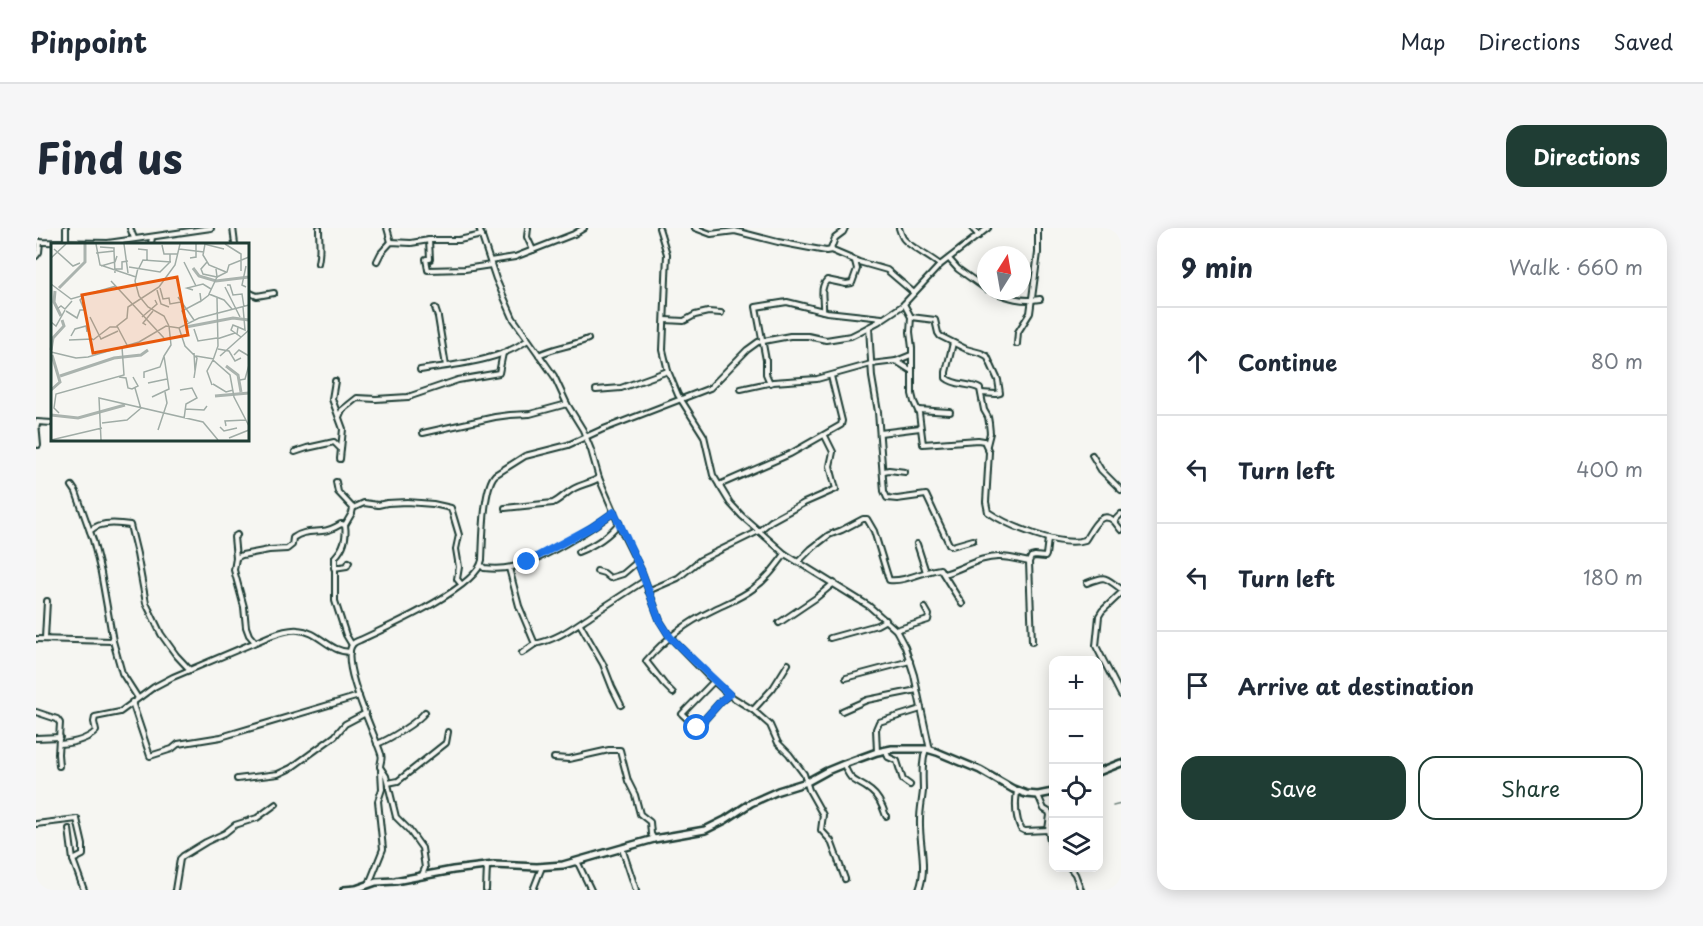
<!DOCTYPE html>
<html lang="en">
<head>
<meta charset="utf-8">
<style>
	:root { --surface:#fff; --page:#f6f6f7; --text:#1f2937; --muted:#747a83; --line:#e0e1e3; --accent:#1f3d34 }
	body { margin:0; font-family:"Playpen Sans",sans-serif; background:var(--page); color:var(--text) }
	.controls { position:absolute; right:18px; bottom:18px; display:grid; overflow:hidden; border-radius:12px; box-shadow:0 3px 15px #0003 }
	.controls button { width:54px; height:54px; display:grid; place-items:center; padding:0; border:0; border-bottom:2px solid var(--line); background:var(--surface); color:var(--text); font:30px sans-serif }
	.compass { position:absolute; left:941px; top:18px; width:54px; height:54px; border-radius:50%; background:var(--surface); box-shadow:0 3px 15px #0003; rotate:11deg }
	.stop { position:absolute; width:18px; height:18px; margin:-14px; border:4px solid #1a73e8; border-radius:50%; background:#fff }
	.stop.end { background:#1a73e8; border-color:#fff; box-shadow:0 2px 6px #0008 }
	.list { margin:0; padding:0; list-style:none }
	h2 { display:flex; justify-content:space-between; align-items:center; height:78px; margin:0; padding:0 24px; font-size:26px }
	h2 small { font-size:20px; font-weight:400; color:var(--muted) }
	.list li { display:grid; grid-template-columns:39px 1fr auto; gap:18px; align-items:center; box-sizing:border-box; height:108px; padding:0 24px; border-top:2px solid var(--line) }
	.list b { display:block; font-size:22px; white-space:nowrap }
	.list em { font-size:20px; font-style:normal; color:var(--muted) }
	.actions { display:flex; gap:12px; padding:18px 24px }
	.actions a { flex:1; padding:14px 0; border:2px solid var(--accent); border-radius:18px; text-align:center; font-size:21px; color:var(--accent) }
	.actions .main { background:var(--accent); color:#fff }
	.icon { flex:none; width:33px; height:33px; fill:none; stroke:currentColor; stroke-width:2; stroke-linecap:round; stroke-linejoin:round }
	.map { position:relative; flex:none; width:1085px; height:662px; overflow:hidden; border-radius:18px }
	header { display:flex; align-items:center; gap:36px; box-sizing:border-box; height:84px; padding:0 30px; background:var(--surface); border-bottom:2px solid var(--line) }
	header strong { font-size:28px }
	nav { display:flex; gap:33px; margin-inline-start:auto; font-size:21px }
	.intro { display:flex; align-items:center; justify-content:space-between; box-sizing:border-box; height:144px; padding:0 36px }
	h1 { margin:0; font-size:42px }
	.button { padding:15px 27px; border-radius:18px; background:var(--accent); color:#fff; font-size:21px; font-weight:700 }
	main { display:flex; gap:36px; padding:0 36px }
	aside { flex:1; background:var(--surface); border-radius:18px; box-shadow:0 3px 15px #0003 }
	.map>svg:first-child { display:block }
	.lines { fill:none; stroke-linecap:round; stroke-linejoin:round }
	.stream { stroke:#72847d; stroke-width:1.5 }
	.minor-casing { stroke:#1f3d34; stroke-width:8 }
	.tertiary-casing { stroke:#1f3d34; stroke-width:10 }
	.minor { stroke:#f6f6f2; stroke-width:4 }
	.tertiary { stroke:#f6f6f2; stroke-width:5 }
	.route { stroke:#1a73e8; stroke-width:8 }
	.inset-river { fill:none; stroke:#aab3ae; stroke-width:3 }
	.inset-road { fill:none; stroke:#a0aca6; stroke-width:1.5 }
	.view { fill:#e8590c; fill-opacity:0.15; stroke:#e8590c; stroke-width:3 }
	.inset-edge { fill:none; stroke:#1f3d34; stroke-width:3 }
</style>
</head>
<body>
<header>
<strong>Pinpoint</strong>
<nav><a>Map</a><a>Directions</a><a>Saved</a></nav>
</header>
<div class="intro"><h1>Find us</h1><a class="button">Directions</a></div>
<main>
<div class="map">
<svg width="1085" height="662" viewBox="0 0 1085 662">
	<rect width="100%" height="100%" fill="#f6f6f2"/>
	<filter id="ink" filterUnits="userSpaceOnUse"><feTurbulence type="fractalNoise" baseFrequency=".0167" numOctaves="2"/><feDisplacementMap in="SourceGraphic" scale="12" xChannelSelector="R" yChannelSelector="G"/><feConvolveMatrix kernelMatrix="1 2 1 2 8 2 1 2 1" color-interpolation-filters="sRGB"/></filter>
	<g filter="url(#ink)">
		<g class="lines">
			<!-- stream -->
			<path class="stream" d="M1077,578L1085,576"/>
			<!-- minor casing -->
			<g class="minor-casing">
				<g id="minor">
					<path d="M30,0V15"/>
					<path d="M94,0L98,10"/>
					<path d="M197,0L199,16"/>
					<path d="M351,0L355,14"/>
					<path d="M443,0L460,51L477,90L518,148L531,176L547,202L555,222L563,250L588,308L605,342L624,393L634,409L671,447L693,467L717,482L734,497L742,515L753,526L768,546L773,562L787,587L785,602L795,613L809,651"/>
					<path d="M623,0L631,26L627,122L632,143L642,167L668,208L677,247L694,275L706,288L749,326L833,378L860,402L869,419L878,447L894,522"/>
					<path d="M659,0L675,6L699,3L707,5L742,14L790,23L796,22"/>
					<path d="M809,0L807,4L799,10L795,21L797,23L823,34L851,42L878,65"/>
					<path d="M863,0C864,3 865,7 867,10C872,18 895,29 904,37"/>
					<path d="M936,0L943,8"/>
					<path d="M0,12L4,14L72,15L175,0"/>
					<path d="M393,12L394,31H390L392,42L429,41L455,37"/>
					<path d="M115,16L116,9"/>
					<path d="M497,22L538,6L548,0"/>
					<path d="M0,28L3,24L4,14"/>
					<path d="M913,31L922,41L950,61"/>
					<path d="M341,33L345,25L355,14L375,15L393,12H423L446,7"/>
					<path d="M454,33L479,29L497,22L491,9L492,0"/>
					<path d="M282,35C285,22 283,13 283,0"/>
					<path d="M956,63C973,70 986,74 1004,71"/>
					<path d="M212,64L221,68L238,65"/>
					<path d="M868,76L875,89L874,104L876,120V166L878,174L883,185L887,216L942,212L948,213L953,224L950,274L952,284C973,298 1024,320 1049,312C1056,302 1064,281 1078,293"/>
					<path d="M399,80L402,89L410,138"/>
					<path d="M787,83C788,72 783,60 791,52L810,56L816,55L821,41L819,33"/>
					<path d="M875,89L899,92L902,105L904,108L930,121L945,125L951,128L962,152L964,165L960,166L945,165"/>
					<path d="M629,92L648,93L659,87L672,84L685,85"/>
					<path d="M833,99L836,149L842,184L848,263L851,270L861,271L890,267L913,316L916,318L937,312"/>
					<path d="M917,115L910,144V150C919,158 934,155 944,161L948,182L952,189L953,195L954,205L951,217"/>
					<path d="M981,116L982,104L994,85L1002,25V0"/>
					<path d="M503,127C519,119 536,118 552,111"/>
					<path d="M860,133L876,143"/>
					<path d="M384,142C422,136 460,134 492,112"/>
					<path d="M299,153L296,171L307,201L305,221"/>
					<path d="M734,155L730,146V132L720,79L751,74L791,84L846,90"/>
					<path d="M705,161L737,154L781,151L835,136L860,133L875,127"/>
					<path d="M560,162L585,160L632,143"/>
					<path d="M882,182L914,184"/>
					<path d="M303,189L306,182L321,170L340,171L372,169L422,152L463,145L467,125"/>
					<path d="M0,195L2,217"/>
					<path d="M1,197V194L16,195"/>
					<path d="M387,205L459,189L474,187L494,186L531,176"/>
					<path d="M844,205L884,200"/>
					<path d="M259,224L271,220L298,214L305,221L304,231"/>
					<path d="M1056,227L1065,242L1085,262"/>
					<path d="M848,243L853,242L869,244"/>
					<path d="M683,257L754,226L805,197L806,193L795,148"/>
					<path d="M36,258L40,264L57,312L65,345L77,413L86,445L102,470"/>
					<path d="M317,280L328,275L342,277L351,275L371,274L397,276L415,280L423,307L420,321L423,339L421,351L425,356"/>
					<path d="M469,280L517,275C525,271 531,264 539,260C547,256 555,255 563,250"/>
					<path d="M1085,286L1078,293L1085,302"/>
					<path d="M309,297C311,310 308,320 299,329V373L310,407L316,417"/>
					<path d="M54,303C63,293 82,295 94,297L101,326L110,375L125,406L140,427L154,442"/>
					<path d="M201,307L198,309L200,330L198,342L208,379L210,399L213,407L219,414"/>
					<path d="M881,316L890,344"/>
					<path d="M542,324C557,318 573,308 583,295"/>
					<path d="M200,330L206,327L233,322L251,321L256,317L257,310C266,303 276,304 286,303C293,303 300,299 305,296L309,297L316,285L317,280L302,264L300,254"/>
					<path d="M763,333L775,321L793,307L806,302L827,291H831L838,303L853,352C870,354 887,343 904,341L926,376"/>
					<path d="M445,337L448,340C457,341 467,341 476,339C504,334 555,301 578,284"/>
					<path d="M298,340L311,338L313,334"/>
					<path d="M473,340L483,378L499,416L486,425"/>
					<path d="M561,343L568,345L574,350L587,346L601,334"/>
					<path d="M908,346C926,341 945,328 964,329C974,329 983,332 993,334"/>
					<path d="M1051,355C1071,347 1068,349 1085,361"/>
					<path d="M612,363L642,350L664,332L723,303L735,293L768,275L800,261L794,238L797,224L789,208"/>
					<path d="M1085,365L1066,383L1063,388L1060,418L1085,467"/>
					<path d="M743,395L780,370L798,355"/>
					<path d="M544,396L567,436L576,459L585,477"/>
					<path d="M860,402L892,392L893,387L889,380"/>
					<path d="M9,410L11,373"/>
					<path d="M794,410L841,397L850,392"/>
					<path d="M0,411L77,413"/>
					<path d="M996,414L993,334L995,329L999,328L1009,329L1010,327L1012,311"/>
					<path d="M499,416C523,411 537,399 557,386C574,375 591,364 608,353"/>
					<path d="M810,450L874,433"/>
					<path d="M678,453L646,486L661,500L685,473L693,467"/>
					<path d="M637,465L628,456L610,433C628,412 652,394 677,382C691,375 705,370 718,360C731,351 740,338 749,326"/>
					<path d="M96,474L114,528L136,521L142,516L185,509L323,468"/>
					<path d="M717,482L737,460L752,436"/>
					<path d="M806,483L831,472L881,462"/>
					<path d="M0,484L21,491L24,495L22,526L23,538"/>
					<path d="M0,510L24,509"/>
					<path d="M24,516C36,515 51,512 60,503L58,494L59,489L84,484L118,459L137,449L234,408C242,405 253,401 262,402C283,403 293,424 314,424"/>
					<path d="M341,516C352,512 382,494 389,484"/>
					<path d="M850,522L852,529L861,533L867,552L874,557"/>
					<path d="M841,524L840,501L843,494L885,481"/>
					<path d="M518,530L533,531L573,522H584L592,553L599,567L604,586L614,594L615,606L618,611"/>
					<path d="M808,536C815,557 821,551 835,563C843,569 847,579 850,588"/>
					<path d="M201,551L242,546L255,540L299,508L309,496L328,486"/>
					<path d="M352,555L362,553L410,515L412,504"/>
					<path d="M981,563C979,576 979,589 985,601L989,603L1012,602"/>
					<path d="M1002,567L1008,581L1013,584L1014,587L1012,602L1017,627"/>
					<path d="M0,596L41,591L47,617V627L37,632L48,662"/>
					<path d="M33,601L37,632"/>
					<path d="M586,620L600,662"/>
					<path d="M541,633L555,662"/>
					<path d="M1034,640L1039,646L1045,662"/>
					<path d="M386,647L389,640L386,620L373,602L360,589L350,548L344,539C344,535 347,530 345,526C339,506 304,436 316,417C318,414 321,413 324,412C350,400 441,360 446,332C447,312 447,260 459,247L489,228L532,217L565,202L674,160L711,122L722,114L754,108H772L790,112L815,108L823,104L842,94L866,78L904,37L952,0"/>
					<path d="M333,656L347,621L342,573L346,561L345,543"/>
					<path d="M139,662L144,631L147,628L170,614L189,605L199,597L221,590L240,576"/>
					<path d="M450,662L451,638"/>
					<path d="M497,662L506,639"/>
					<path d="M883,662C892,639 883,616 884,592C884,582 886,573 887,563C887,549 885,535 890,521"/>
				</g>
			</g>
			<!-- tertiary casing -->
			<g class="tertiary-casing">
				<g id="tertiary">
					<path d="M1062,544L1085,535"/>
					<path d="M308,662L320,661L340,654L359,653L417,642L458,637L501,639L527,637L618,611L669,602L689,592L715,575L742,563L771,554L791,543L808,536L841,524L856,521H891L901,524L944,542L977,561L990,566L1002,567L1017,564"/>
				</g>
			</g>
			<!-- minor -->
			<use href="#minor" class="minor"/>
			<!-- tertiary -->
			<use href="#tertiary" class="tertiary"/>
		</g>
	</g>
	<g class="lines" filter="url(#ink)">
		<!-- route -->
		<path class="route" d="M491,334L556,299L578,284L605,342L624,393L634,409L645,420L693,466L685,473L661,500"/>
	</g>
	<!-- overview -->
	<g transform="translate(15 15)">
		<rect width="198" height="198" fill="#f6f6f2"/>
		<path class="inset-river" d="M142,25L148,33L165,38L198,34M8,45L34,19V1M4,48L3,59L10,73M135,84L182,75L198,77M0,107L2,95L13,83L11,77M175,123L187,132L190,149M9,133L63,115L90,112L97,107M0,147L9,139L1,112M164,153L198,150M0,172L27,175L74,162"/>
		<path class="inset-road" d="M45,1L49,22L85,34M73,1L77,30M153,1L173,6M154,1L152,12L158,22L175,29M174,1L190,11V28M111,2L113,11H126M3,6L22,23L29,20M87,6L96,7V17M128,6L153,9M63,8L64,30M45,10L63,8V5L49,4M0,15L15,1M139,15L145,14V1M133,19L145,43M156,19L150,26L152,31L166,34L165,26M50,23L64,19L66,13M195,23L191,42L195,44M78,24L109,29L119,19V11M87,25L84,38L88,53L97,64L113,73L118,83M88,25L92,17L120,19M64,26H71V19L77,18M166,34L158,51L173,57L181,66M166,34L176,29L178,22L198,14M60,38L113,95M0,41L20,56L65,43M176,42H179L182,52L191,51L193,64M174,44L189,74M109,45L112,56L118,55L119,61L130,59M106,47L110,61L118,64M142,47L136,45L152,41L160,46M149,50L150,58L158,52M32,54L29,57L35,71M127,54L143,77M166,55L167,103L162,117L179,132L183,154L198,183M6,66L10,63L14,66L21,58M15,68L26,75L29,67H34M39,74L48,92M91,74L106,61L104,57M0,79L5,83L14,67M137,79L131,68L150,58M95,82L92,80L102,68M187,84L194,87L192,64M128,85L134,103L146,115L143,135M143,86L147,98L166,95M186,91L187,84L182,82L180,87L190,94M48,92L50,96L67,88M20,93L24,86L35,83L36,89M166,96L184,90M18,97L42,96M42,97L59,84H66M76,102L66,83L76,75L77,64L108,44L124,22L129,1M167,106L178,108L184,118L190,115M0,109L25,115L37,114L88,99L115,83L128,85L148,75L198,62M143,110L144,128M183,112L188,107L198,113M145,113L163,116M169,113L198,87M68,134L75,135L77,145L81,146L87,143L82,134M93,135V129L109,124L113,113M189,137L194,136L198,122M97,140L116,136M162,141L175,149L182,147M161,142L156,128L162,117M84,145L90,166M129,147L141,145L146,155L135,161L133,176M101,154L118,146L113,113L120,102L118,83M134,166L153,167L156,163M8,170L3,165L5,151L73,132L71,104M51,180L76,177L89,166M175,183L174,178L195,177M169,184L173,188L186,185M107,187L116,160L114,149M178,195L198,187M0,197L51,185M50,197L48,155L152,179L167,197"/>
		<path class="view" d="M126,34L137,92L42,110L31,52Z"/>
		<rect width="198" height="198" class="inset-edge"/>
	</g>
</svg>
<div class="controls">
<button>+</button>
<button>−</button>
<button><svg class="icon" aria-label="locate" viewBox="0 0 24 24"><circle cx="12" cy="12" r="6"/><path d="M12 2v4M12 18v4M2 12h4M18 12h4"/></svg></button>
<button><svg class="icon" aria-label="layers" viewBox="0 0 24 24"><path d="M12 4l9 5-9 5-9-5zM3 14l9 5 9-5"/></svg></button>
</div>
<svg class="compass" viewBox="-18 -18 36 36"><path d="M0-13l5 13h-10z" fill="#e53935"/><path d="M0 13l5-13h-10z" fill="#747a83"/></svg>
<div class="stop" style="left:661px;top:500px"></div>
<div class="stop end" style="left:491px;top:334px"></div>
</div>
<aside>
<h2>9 min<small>Walk · 660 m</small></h2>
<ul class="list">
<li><svg class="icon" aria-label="ahead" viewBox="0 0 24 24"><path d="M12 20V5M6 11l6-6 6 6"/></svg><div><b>Continue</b></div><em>80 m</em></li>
<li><svg class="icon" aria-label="left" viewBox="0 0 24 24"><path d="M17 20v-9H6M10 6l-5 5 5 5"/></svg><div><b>Turn left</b></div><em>400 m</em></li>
<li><svg class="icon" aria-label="left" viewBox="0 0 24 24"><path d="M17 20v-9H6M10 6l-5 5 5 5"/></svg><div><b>Turn left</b></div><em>180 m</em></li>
<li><svg class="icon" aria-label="arrive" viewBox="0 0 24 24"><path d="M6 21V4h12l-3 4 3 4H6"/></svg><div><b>Arrive at destination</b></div></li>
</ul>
<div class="actions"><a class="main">Save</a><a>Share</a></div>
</aside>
</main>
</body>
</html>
